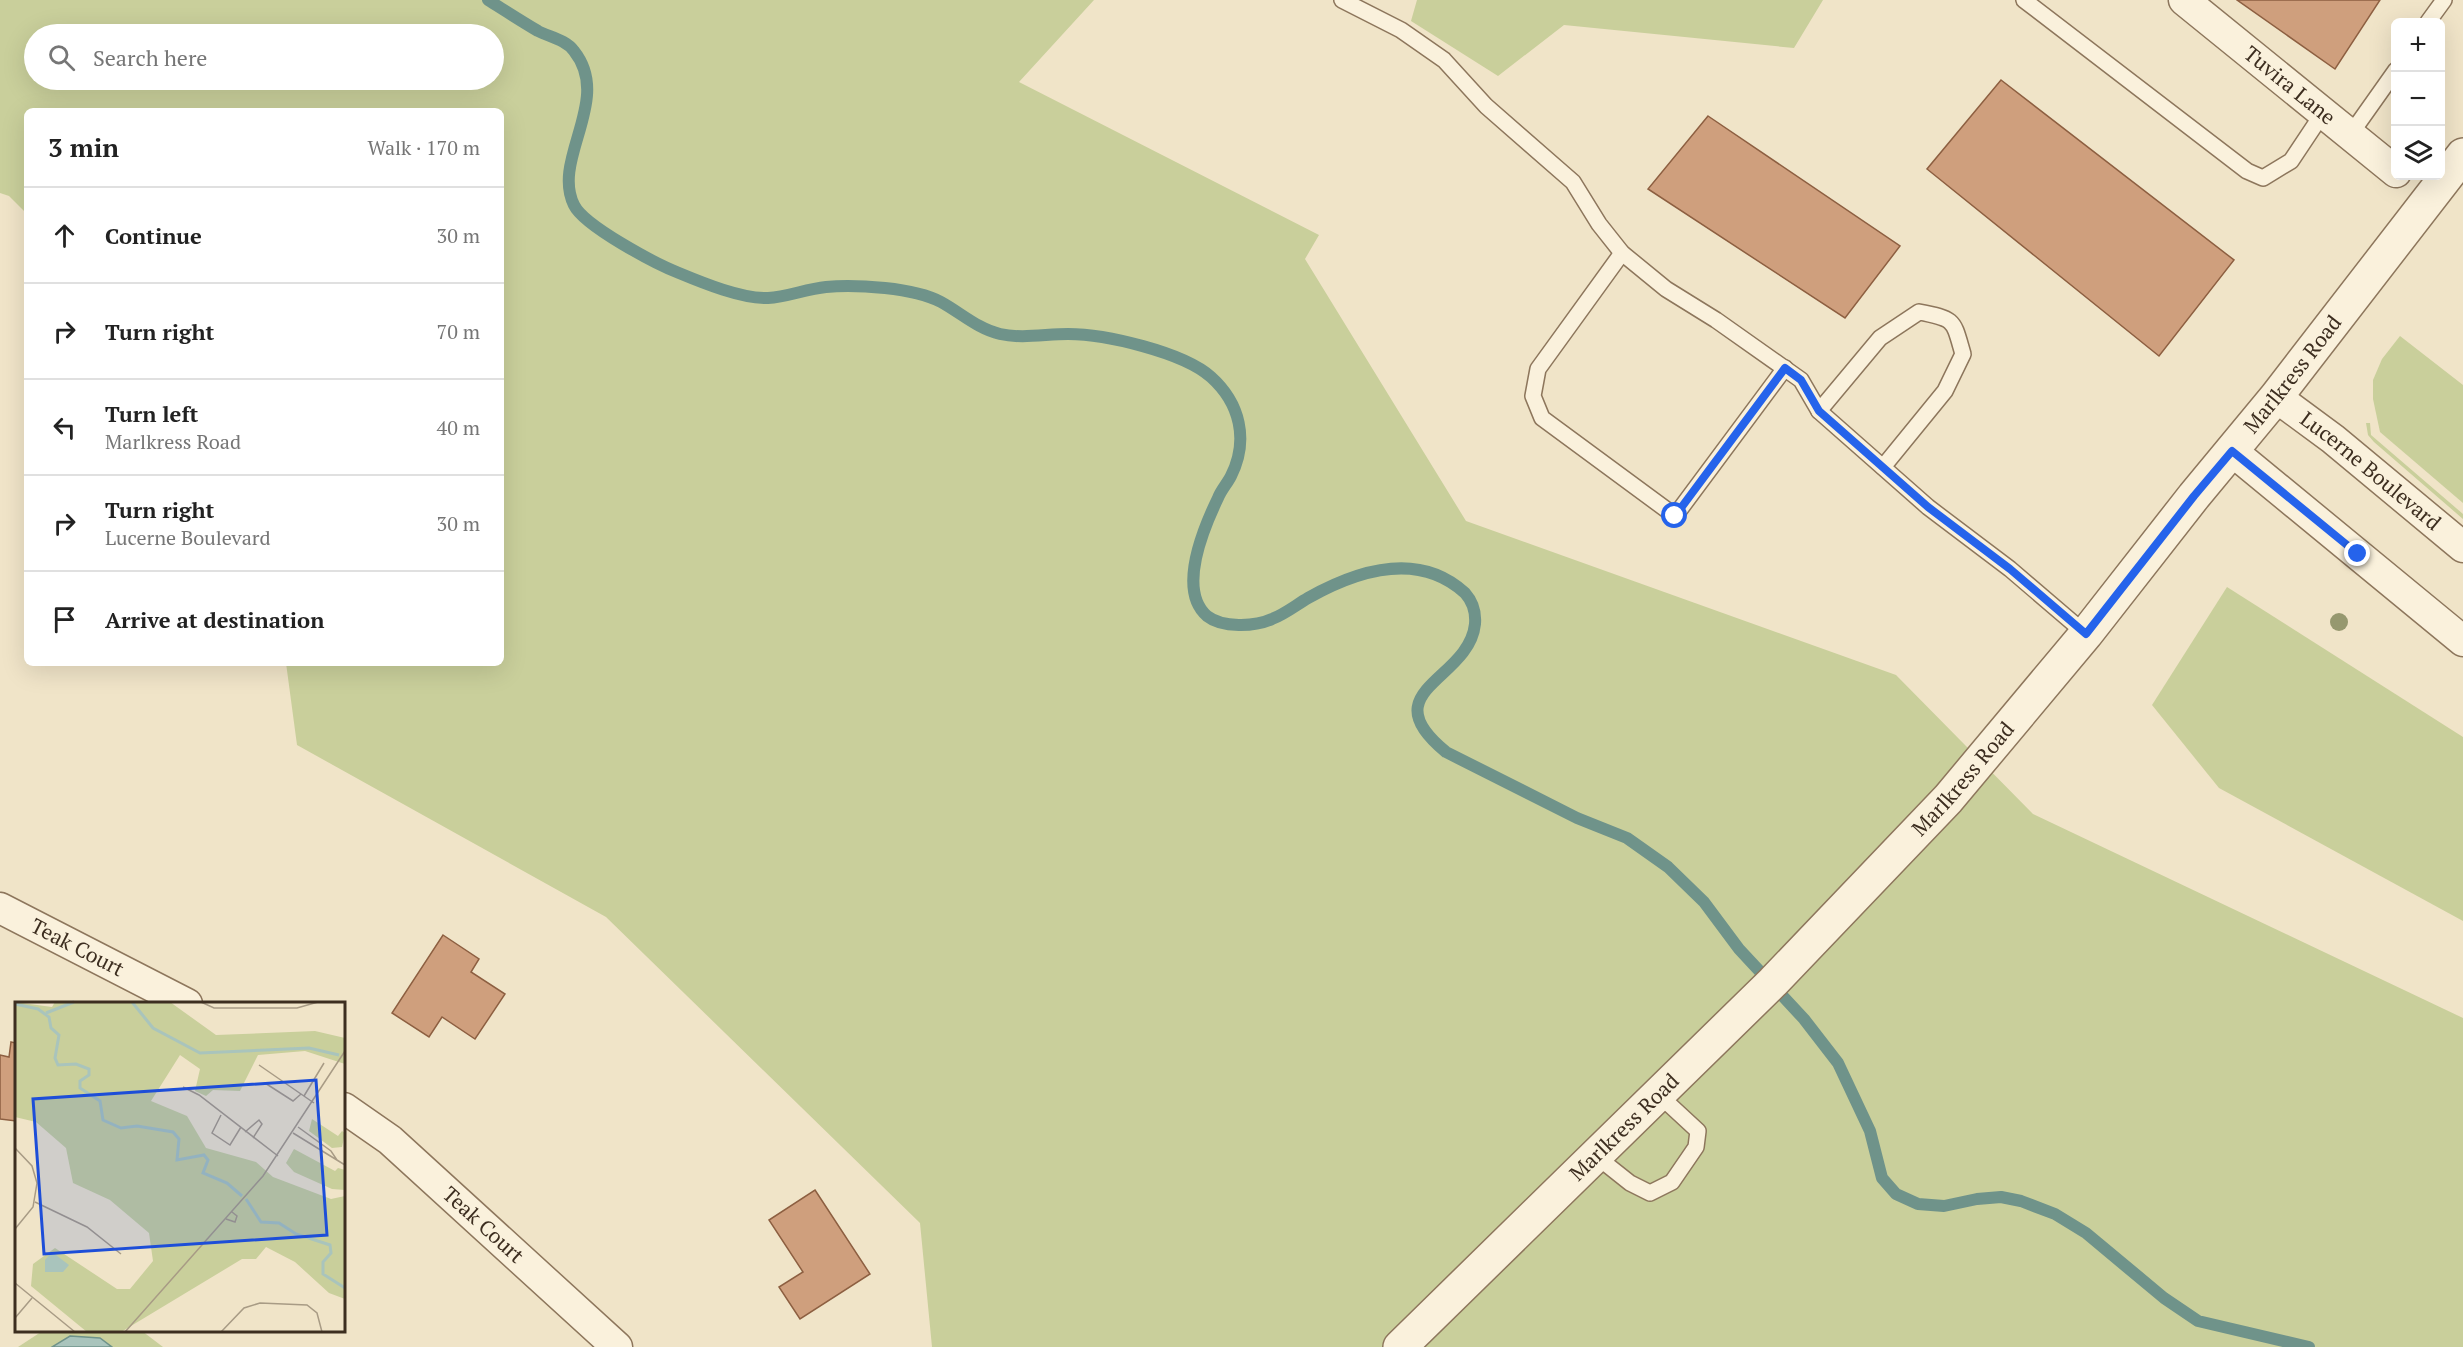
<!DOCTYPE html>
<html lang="en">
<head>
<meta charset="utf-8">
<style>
	:root { --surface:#fff; --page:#f6f6f6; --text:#222; --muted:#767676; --line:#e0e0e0 }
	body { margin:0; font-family:"PT Serif",serif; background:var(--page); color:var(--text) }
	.controls { position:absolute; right:18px; top:18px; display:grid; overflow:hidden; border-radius:9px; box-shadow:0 6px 24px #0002 }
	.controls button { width:54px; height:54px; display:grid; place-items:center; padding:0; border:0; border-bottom:2px solid var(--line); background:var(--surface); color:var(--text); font:30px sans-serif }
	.stop { position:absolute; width:18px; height:18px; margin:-14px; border:4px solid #2563eb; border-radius:50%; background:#fff }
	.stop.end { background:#2563eb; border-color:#fff; box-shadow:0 2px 6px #0008 }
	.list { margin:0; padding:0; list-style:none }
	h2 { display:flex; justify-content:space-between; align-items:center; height:78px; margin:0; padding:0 24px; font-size:26px }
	h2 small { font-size:20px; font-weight:400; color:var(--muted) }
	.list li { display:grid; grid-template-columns:39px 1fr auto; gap:18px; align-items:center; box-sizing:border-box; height:96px; padding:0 24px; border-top:2px solid var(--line) }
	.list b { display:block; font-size:22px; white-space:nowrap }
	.list p { margin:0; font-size:20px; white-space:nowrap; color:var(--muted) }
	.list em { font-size:20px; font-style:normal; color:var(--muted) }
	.icon { flex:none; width:33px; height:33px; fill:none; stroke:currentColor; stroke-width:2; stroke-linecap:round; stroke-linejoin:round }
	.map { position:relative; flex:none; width:2463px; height:1347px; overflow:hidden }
	.search { position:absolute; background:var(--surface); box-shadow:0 6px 24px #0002; left:24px; top:24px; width:480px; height:66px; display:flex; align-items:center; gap:15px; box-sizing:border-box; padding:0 21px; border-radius:33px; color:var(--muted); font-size:22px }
	.panel { position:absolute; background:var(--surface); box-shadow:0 6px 24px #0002; left:24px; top:108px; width:480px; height:558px; border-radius:9px }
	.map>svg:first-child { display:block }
	.green { fill:#c9cf9b; fill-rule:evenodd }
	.water { fill:#a9c4bc; stroke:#6f938a; stroke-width:1.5 }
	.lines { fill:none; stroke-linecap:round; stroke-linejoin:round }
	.stream { stroke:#6f938a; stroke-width:12 }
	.building { fill:#cf9f7d; stroke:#8d5f41; stroke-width:1.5 }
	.service-casing { stroke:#8d765c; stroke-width:18 }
	.minor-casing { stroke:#8d765c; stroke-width:33 }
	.tertiary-casing { stroke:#8d765c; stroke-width:36 }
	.service { stroke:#faf1dc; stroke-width:15 }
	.minor { stroke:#faf1dc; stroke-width:30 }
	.tertiary { stroke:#faf1dc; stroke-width:33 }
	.tree { fill:#96986f }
	.route { stroke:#2563eb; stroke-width:8 }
	.labels { text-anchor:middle; stroke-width:4.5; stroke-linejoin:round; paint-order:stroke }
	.street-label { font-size:21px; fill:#3d2e20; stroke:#f7eed8 }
	.inset-river { fill:none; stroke:#a9c4bc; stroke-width:3 }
	.inset-road { fill:none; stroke:#a89b85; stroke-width:1.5 }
	.view { fill:#1d4ed8; fill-opacity:0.15; stroke:#1d4ed8; stroke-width:3 }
	.inset-edge { fill:none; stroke:#3d2e20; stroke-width:3 }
</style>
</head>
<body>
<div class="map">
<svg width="2463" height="1347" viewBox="0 0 2463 1347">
	<rect width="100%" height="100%" fill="#f0e4c8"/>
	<!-- green -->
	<g class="green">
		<path d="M0,0H1094L1019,82L1319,235L1305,259L1466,521L1896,675L2033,814L2463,1018V1347H932L920,1223L606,917L297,745L286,663H501V111H27V214L9,196L0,193ZM34,34H494V80H34Z"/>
		<path d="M1417,0H1823L1794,48L1564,25L1498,76L1411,21Z"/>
		<path d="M2400,336L2463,385V503L2380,432L2373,399V380L2382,359Z"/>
		<path d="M2366,423H2370L2371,435L2463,514V519L2374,442L2368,435Z"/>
		<path d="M2227,587L2463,737V921L2219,788L2152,705Z"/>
		<path d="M44,1330L142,1331L163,1347H18Z"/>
	</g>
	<!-- water -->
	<path class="water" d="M70,1336L100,1338L112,1347H52Z"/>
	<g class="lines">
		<!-- stream -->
		<path class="stream" d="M488,0C504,10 521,21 538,31C550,37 566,40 574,51C613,100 551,159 574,205C584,226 656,264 679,273C703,283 742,299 768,298C787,297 806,289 826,287C845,285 865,286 885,288C904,290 924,293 941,302C961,313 978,329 1000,334C1022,339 1046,334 1068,334C1105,334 1183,352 1211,377C1240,403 1249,440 1231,476C1227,484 1221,490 1218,498C1204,527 1177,590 1207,616C1222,628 1255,627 1272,619C1285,614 1296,605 1308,598C1356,571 1418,550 1465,593C1473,602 1476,612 1475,624C1469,681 1370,690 1446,752L1577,818L1627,838L1668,867L1704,902L1739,949L1804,1019L1838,1063L1870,1131L1882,1178L1896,1194L1918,1204L1944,1206L1977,1199L2001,1197L2021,1201L2055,1214L2086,1233L2164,1298L2198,1321L2309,1347"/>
	</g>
	<!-- building -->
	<g class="building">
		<path d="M2237,0H2380L2335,69Z"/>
		<path d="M2001,80L2234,260L2159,356L1927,169Z"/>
		<path d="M1708,116L1900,246L1845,318L1648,189Z"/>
		<path d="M443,935L479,959L471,972L505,994L475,1039L442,1017L429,1037L392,1013Z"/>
		<path d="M11,1042L16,1043V1121L0,1119V1055L9,1057Z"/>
		<path d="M815,1190L870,1274L800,1319L779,1287L803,1272L769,1220Z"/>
	</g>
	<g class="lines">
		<!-- service casing -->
		<g class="service-casing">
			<g id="service">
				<path d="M1342,0L1401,30L1444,60L1486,106L1573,182L1599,224L1622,253L1666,289L1716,320L1801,380L1819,411L1928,507L2010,569L2086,634"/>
				<path d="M2024,0L2247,171L2263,178L2291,161L2323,113"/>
				<path d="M2428,22L2444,0"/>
				<path d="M2350,135L2396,70"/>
				<path d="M1622,253L1538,369L1533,396L1542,418L1675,516L1785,368"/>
				<path d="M1819,411L1880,338L1919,312C1956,319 1953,320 1963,354L1945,391L1883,467"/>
				<path d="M1596,1156L1630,1183L1650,1193L1672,1182L1696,1147L1698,1131L1658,1094"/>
			</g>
		</g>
		<!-- minor casing -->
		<g class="minor-casing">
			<g id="minor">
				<path id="s1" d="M2184,0L2396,172"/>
				<path id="s2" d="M2276,397L2333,439L2463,547"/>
				<path d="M2232,451L2463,641"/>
				<path id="s3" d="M0,908L187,1004"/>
				<path id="s4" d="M344,1108L390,1140L617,1347"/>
			</g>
		</g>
		<!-- tertiary casing -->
		<g class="tertiary-casing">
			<g id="tertiary">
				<path id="s5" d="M1400,1347L1773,982L1948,799L2086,634L2194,496L2276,397L2463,155"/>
			</g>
		</g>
		<!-- service -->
		<use href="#service" class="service"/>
		<!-- minor -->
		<use href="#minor" class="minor"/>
		<!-- tertiary -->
		<use href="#tertiary" class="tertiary"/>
	</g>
	<!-- trees -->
	<circle class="tree" cx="2339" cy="622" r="9"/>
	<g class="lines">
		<!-- route -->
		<path class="route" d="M1675,516L1785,368L1801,380L1819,411L1928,507L2010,569L2086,634L2194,496L2232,451L2358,554"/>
	</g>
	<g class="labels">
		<!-- street labels -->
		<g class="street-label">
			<text dy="7" stroke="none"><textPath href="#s1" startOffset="136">Tuvira Lane</textPath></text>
			<text dy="7" stroke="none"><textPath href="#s5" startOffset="1322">Marlkress Road</textPath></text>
			<text dy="7" stroke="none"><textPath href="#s2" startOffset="120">Lucerne Boulevard</textPath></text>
			<text dy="7" stroke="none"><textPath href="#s5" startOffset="800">Marlkress Road</textPath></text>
			<text dy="7" stroke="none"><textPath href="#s3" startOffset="87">Teak Court</textPath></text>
			<text dy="7" stroke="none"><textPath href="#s5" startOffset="314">Marlkress Road</textPath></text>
			<text dy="7" stroke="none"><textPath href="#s4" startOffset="182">Teak Court</textPath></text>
		</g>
	</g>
	<!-- overview -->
	<g transform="translate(15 1002)">
		<rect width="330" height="330" fill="#f0e4c8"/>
		<path d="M0,0L37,5L40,0H155L201,33L300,29L330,36V62L290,49L243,53L225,89L198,88L191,94L180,89L185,67L165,53L136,99L172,114L191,146L241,160L258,175L316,197L330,194V297L314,291L280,260L251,245L241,257H227L106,330H72L16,284L18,262L40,246L102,287H115L138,259L134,231L95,198L58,181L51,146L21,120L0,115ZM297,117L323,134L327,129L330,131L327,145L317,146L294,129ZM279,147L320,169L323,166L330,168V188L317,187L279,170L271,161Z" fill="#c9cf9b"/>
		<path d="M37,250L54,263L48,270H30V258Z" fill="#a9c4bc"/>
		<path class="inset-river" d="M117,0L138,26L185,51L294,46L324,53M0,2L23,7L34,15L36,26L44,33L40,56L43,63L61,62L74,67V73L65,79V86L85,99L88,118L106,126L122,124L158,130L164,137L162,158L189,153L193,158L188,171L212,181L227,194M31,11L59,0M231,197L246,220L264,221L281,232L315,243L316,251L308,260V272L330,286"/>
		<path class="inset-road" d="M186,0L199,6H282L303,0M244,63L299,101M250,81L278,99L286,92M168,85L184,93L263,154M289,94L309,61M206,113L197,131L215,143L226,125M283,125L316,149L322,158M230,130L244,118L247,122L238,136M278,131L330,163M0,146L17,164L22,181L18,205L0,227M20,200L72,225L106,252M211,217L220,220L222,214L217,210M0,281L60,330M0,316L17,296M110,330L248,174L330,49M206,330L229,306L245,301L292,303L302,311L307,330"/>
		<path class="view" d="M301,78L312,233L29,252L18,97Z"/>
		<rect width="330" height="330" class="inset-edge"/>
	</g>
</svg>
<div class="controls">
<button>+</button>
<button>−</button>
<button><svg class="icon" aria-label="layers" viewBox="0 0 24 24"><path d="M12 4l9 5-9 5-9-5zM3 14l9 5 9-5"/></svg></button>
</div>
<div class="stop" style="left:1675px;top:516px"></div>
<div class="stop end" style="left:2358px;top:554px"></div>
<div class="search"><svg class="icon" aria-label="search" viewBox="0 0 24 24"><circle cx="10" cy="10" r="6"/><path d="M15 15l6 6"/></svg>Search here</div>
<section class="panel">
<h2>3 min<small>Walk · 170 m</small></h2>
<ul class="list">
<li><svg class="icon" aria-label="ahead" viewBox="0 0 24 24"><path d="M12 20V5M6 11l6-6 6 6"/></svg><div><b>Continue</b></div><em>30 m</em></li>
<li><svg class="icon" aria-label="right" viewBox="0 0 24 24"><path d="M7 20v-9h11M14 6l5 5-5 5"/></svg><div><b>Turn right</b></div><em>70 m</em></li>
<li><svg class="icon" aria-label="left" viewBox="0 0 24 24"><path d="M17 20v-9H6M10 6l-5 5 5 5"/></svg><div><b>Turn left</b><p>Marlkress Road</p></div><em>40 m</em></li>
<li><svg class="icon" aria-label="right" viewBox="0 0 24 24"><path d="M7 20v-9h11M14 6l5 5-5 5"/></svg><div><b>Turn right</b><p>Lucerne Boulevard</p></div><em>30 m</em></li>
<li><svg class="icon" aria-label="arrive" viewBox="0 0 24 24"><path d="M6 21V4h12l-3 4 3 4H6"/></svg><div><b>Arrive at destination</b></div></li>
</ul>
</section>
</div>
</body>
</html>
